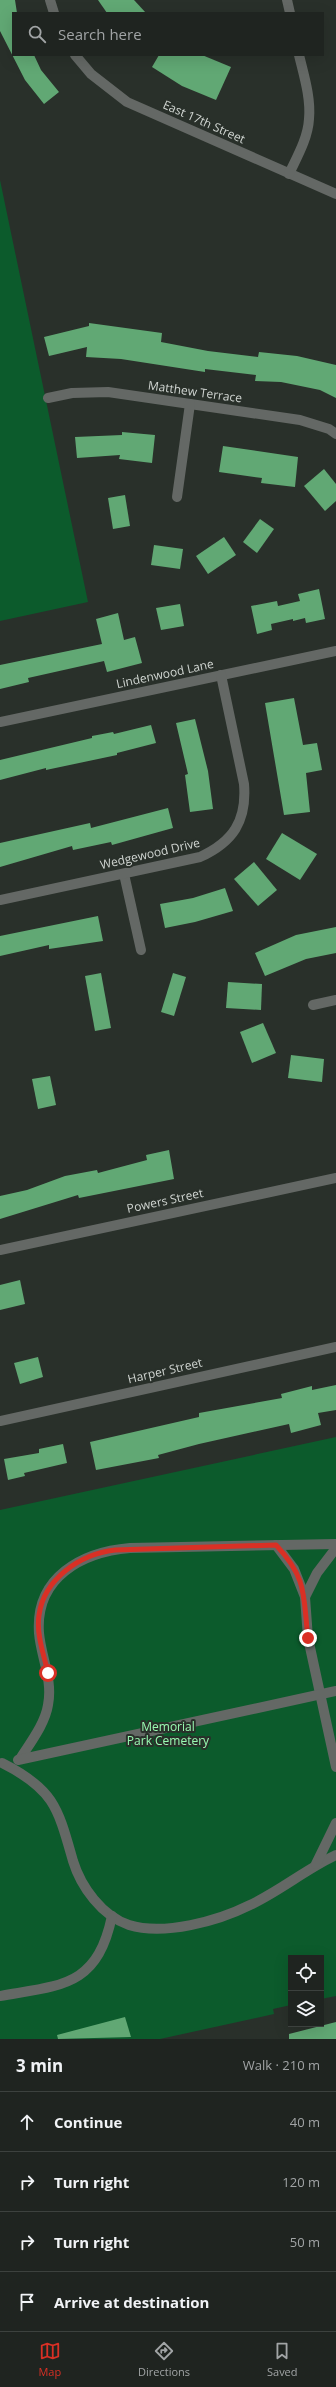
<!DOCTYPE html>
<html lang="en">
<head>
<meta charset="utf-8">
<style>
	:root { --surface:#1f2420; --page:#272c29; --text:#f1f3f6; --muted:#a1a4a5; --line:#3c413e; --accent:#d93025 }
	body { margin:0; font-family:"Open Sans",sans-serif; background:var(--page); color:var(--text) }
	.controls { position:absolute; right:12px; bottom:12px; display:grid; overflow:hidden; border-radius:0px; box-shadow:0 4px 16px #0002 }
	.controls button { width:36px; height:36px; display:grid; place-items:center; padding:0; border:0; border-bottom:1px solid var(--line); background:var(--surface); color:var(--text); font:20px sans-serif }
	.stop { position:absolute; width:12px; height:12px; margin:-9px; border:3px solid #d93025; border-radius:50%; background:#fff }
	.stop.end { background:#d93025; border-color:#fff; box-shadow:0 1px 4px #0008 }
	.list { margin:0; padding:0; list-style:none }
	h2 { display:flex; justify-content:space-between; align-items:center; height:52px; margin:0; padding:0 16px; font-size:17px }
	h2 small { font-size:13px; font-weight:400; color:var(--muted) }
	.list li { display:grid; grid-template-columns:26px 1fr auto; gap:12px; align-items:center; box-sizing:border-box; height:60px; padding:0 16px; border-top:1px solid var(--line) }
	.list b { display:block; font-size:15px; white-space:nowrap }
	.list em { font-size:13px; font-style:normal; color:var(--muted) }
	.icon { flex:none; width:22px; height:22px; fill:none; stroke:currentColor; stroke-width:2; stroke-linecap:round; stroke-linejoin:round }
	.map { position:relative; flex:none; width:336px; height:2039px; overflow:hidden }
	.search { position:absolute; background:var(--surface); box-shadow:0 4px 16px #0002; left:12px; right:12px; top:12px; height:44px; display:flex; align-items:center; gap:10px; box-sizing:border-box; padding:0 14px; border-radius:0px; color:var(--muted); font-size:15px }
	.sheet { height:292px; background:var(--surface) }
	nav { display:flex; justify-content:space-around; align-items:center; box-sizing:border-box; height:56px; border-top:1px solid var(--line); background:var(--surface); font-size:11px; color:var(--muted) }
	nav a { display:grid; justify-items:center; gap:2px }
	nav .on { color:var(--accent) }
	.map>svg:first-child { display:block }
	.green { fill:#0c5b2c }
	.building { fill:#61a874 }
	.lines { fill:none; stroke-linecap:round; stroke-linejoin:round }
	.minor { stroke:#646865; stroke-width:10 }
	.route { stroke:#d93025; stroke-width:5 }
	.labels { text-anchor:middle; stroke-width:4; stroke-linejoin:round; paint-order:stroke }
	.street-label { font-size:12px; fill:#d0d5d1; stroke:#29302a }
	.park-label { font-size:12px; fill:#99fab2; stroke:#29302a }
</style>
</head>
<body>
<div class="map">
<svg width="336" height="2039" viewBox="0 0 336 2039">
	<rect width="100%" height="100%" fill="#29302a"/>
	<!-- green -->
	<g class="green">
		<path d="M0,180L88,602L0,621Z"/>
		<path d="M336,1437V1996L321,1999V1958H291V2005L273,2009L274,2014L160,2039H0V1510Z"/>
	</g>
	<!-- building -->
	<g class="building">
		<path d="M0,0H15L17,13H13V55H34L41,70L59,92L44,104L25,80L0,31Z"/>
		<path d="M98,0H134L146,13H107Z"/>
		<path d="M159,55H202L231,67L216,100L182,86L152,67Z"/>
		<path d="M89,323L162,333L161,342L208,351L258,357L259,352L297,356L336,365V398L320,390L281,382L255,381L256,375L205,369V372L121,359L86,357L87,347L49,356L44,337L89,326Z"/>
		<path d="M122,432L155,435L152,463L119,459L120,455L77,458L75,437L122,435Z"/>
		<path d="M223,446L298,457L295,487L261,483L262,478L219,472Z"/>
		<path d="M324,469L336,484V501L325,511L304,486Z"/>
		<path d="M125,495L130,526L113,529L108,498Z"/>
		<path d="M260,519L274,529L257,553L243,542Z"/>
		<path d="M224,537L236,555L208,574L196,556Z"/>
		<path d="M154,545L183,549L180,569L151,565Z"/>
		<path d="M319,589L325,619L306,623L305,618L293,621V619L271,624L272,630L257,634L251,606L277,601L278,606L300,601L298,594Z"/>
		<path d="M180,604L184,626L161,630L156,608Z"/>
		<path d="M118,613L124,640L135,637L142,663L107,672L104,661L28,678L29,682L0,689V665L102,644L96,619Z"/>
		<path d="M294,698L303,745L317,743L322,770L306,773L310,812L284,815L265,703Z"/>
		<path d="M195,719L208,771L213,809L190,812L185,775L188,774L176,723Z"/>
		<path d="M151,725L156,743L117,753V755L46,770V768L0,780V760L92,738V736L113,732L114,734Z"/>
		<path d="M168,808L173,828L112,845L111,842L73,850L72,846L0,867V843L90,823L91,828Z"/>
		<path d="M282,833L317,854L300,880L266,859Z"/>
		<path d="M254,862L277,890L258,906L234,879Z"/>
		<path d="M225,888L233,911L195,922L165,928L160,904L193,898Z"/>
		<path d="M98,916L103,941L49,949V945L0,956V936Z"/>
		<path d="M336,927V953L306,959L265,976L255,953L296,935Z"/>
		<path d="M101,973L111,1028L95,1031L85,976Z"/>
		<path d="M173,973L186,977L174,1016L161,1012Z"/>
		<path d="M228,982L262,984L261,1010L226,1008Z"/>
		<path d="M263,1023L276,1053L252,1063L240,1032Z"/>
		<path d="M291,1055L324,1059L322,1082L288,1078Z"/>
		<path d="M50,1076L56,1105L38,1109L32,1079Z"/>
		<path d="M169,1150L174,1179L79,1198L78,1195L0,1219V1196L27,1190L65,1176L97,1170L98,1173L147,1160L146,1155Z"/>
		<path d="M20,1280L25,1304L0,1310V1285Z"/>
		<path d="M38,1357L43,1377L20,1384L14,1363Z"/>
		<path d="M336,1385V1410L318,1413L321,1425L291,1433L289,1424L199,1444L158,1455L159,1458L96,1470L90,1442L199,1417V1413L282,1398L281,1394L312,1386V1390Z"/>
		<path d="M63,1444L67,1463L24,1473L25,1476L8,1480L4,1459L39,1453V1449Z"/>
		<path d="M125,2017L131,2037L58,2039L57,2035Z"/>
		<path d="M336,2022V2039H289V2034Z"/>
	</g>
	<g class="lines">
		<!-- minor -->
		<g class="minor">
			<path d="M50,0L54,13"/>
			<path d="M287,0L290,13"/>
			<path d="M75,55L91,74L127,102L336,194"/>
			<path d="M289,174C297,157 308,138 309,119C311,98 304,76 299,55"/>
			<path d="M48,398L72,393L108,392L300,420L329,429L336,434"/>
			<path d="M177,497L190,404"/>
			<path d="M0,722L336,651"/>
			<path d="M124,874L141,950"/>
			<path d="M0,900L200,857C233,842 247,821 244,784L221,675"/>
			<path d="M313,1005L336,1000"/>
			<path d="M0,1250L336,1178"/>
			<path d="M0,1421L336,1347"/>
			<path d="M276,1545L294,1569L305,1597L308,1638L336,1767"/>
			<path d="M305,1597L317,1573L336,1548"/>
			<path d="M20,1759C30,1743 45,1724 48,1705C53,1680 41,1657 39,1633C35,1577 82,1552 130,1548L336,1544"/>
			<path d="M18,1760L336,1691"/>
			<path d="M2,1763C54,1789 58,1808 73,1861C81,1887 102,1916 129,1925C164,1936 218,1921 250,1905C280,1891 306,1869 336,1855"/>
			<path d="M316,1864L336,1823"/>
			<path d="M0,1996C62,1985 97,1987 112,1916"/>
		</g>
	</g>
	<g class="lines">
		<!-- route -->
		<path class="route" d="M48,1673C44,1655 36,1634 39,1615C44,1579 80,1554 115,1550L276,1545C308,1579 303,1596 308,1638"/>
	</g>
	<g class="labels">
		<!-- street labels -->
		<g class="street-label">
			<text transform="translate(204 122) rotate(24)" y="4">East 17th Street</text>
			<text transform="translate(195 392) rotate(8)" y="4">Matthew Terrace</text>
			<text transform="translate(165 674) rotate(-12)" y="4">Lindenwood Lane</text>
			<text transform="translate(150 854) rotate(-13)" y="4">Wedgewood Drive</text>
			<text transform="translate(165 1201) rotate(-12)" y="4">Powers Street</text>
			<text transform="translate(165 1371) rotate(-13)" y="4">Harper Street</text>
		</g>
		<!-- park labels -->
		<g class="park-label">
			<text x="168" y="1731">Memorial<tspan x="168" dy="14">Park Cemetery</tspan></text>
		</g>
	</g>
</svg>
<div class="controls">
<button><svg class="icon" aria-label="locate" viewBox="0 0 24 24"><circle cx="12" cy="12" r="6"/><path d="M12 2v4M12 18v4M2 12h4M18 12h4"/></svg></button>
<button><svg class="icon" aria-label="layers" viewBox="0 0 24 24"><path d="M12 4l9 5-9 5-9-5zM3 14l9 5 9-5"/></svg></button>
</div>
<div class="stop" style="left:48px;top:1673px"></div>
<div class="stop end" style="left:308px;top:1638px"></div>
<div class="search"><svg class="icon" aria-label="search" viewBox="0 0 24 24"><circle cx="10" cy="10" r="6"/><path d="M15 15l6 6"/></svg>Search here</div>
</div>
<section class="sheet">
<h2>3 min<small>Walk · 210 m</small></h2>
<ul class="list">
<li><svg class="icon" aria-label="ahead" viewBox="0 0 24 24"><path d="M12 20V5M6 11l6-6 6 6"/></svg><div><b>Continue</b></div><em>40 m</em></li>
<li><svg class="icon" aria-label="right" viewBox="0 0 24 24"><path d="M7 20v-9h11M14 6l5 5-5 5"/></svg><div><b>Turn right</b></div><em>120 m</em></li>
<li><svg class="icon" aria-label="right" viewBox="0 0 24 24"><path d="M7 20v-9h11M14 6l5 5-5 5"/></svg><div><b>Turn right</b></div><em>50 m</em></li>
<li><svg class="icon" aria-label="arrive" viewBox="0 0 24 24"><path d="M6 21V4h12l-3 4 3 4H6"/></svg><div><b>Arrive at destination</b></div></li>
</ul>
</section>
<nav>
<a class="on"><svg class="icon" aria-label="map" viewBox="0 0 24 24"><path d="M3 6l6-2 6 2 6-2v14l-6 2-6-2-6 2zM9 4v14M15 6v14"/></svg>Map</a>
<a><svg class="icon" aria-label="directions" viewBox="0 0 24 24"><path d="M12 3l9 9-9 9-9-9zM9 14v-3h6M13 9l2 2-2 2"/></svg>Directions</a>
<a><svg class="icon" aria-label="saved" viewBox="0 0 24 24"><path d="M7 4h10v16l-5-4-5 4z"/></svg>Saved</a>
</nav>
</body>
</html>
